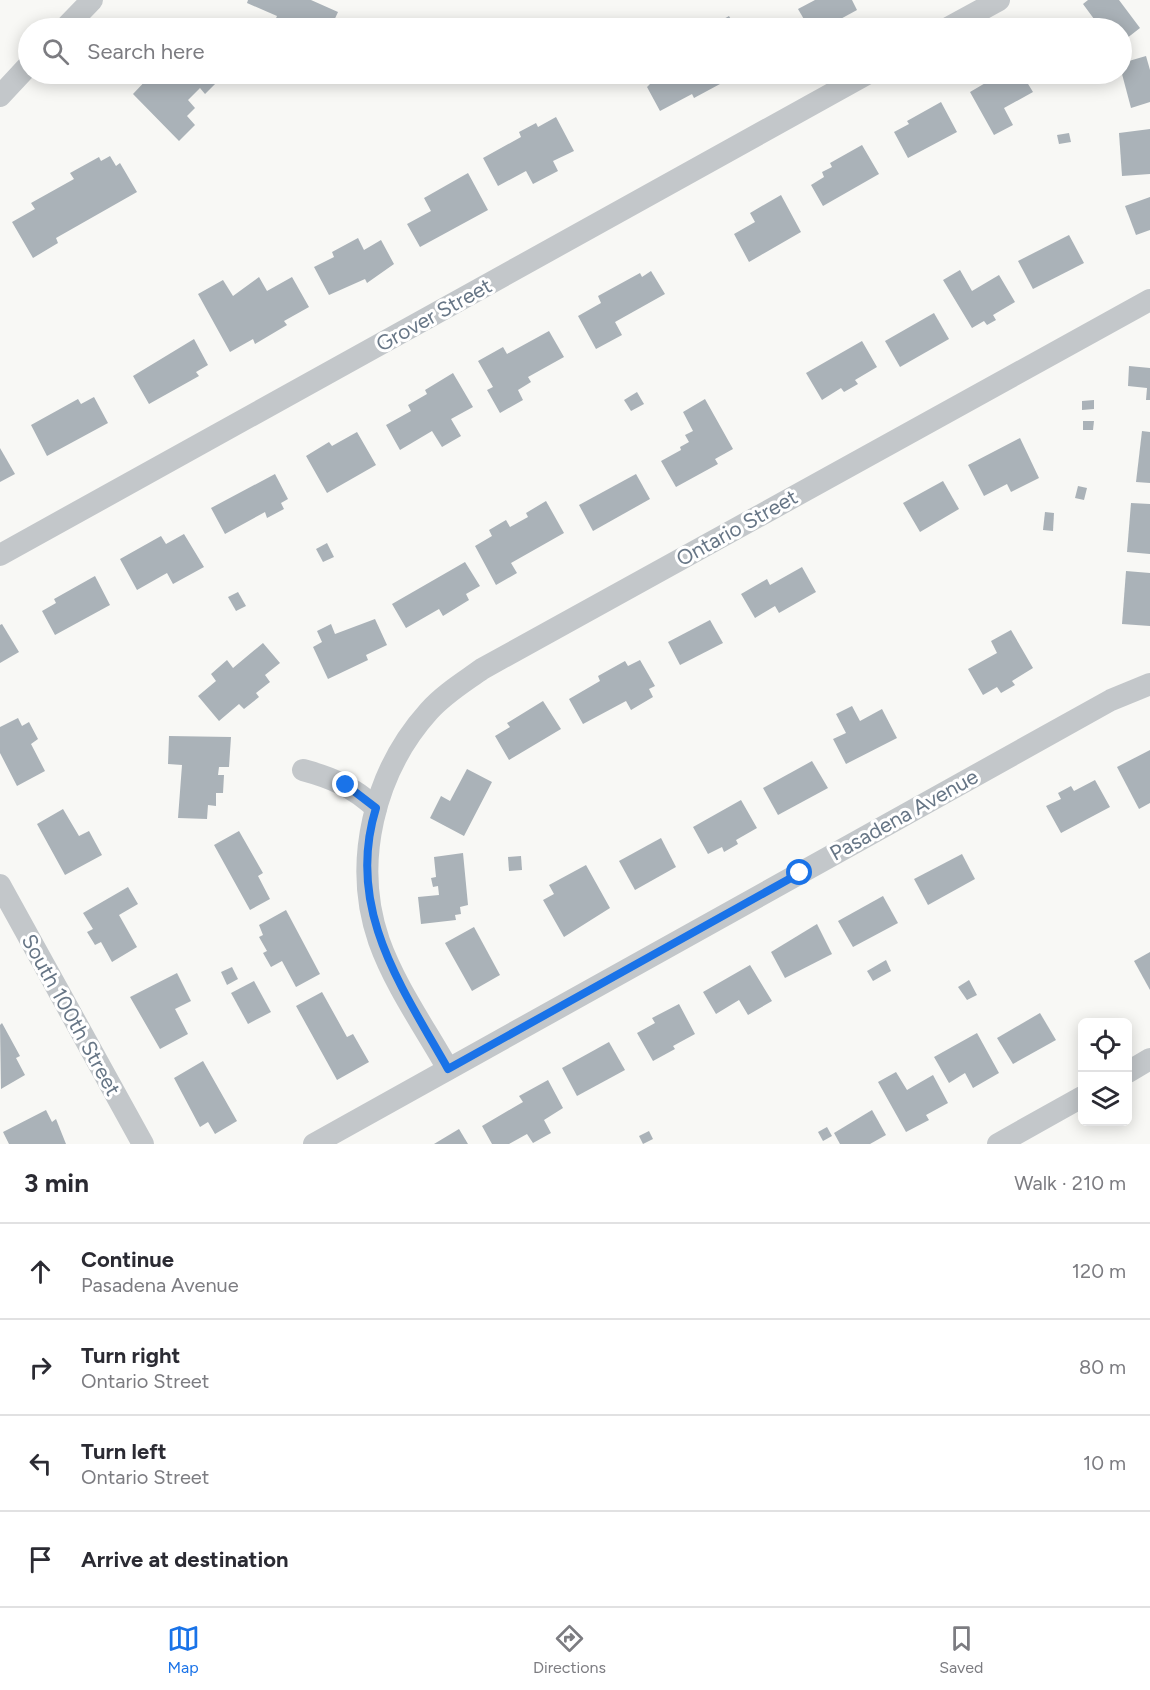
<!DOCTYPE html>
<html lang="en">
<head>
<meta charset="utf-8">
<style>
	:root { --surface:#fff; --page:#f7f7f7; --text:#2b2b33; --muted:#7c7c81; --line:#e1e1e2; --accent:#1a73e8 }
	body { margin:0; font-family:Figtree,sans-serif; background:var(--page); color:var(--text) }
	.controls { position:absolute; right:18px; bottom:18px; display:grid; overflow:hidden; border-radius:9px; box-shadow:0 3px 15px #0003 }
	.controls button { width:54px; height:54px; display:grid; place-items:center; padding:0; border:0; border-bottom:2px solid var(--line); background:var(--surface); color:var(--text); font:30px sans-serif }
	.stop { position:absolute; width:18px; height:18px; margin:-14px; border:4px solid #1a73e8; border-radius:50%; background:#fff }
	.stop.end { background:#1a73e8; border-color:#fff; box-shadow:0 2px 6px #0008 }
	.list { margin:0; padding:0; list-style:none }
	h2 { display:flex; justify-content:space-between; align-items:center; height:78px; margin:0; padding:0 24px; font-size:26px }
	h2 small { font-size:20px; font-weight:400; color:var(--muted) }
	.list li { display:grid; grid-template-columns:39px 1fr auto; gap:18px; align-items:center; box-sizing:border-box; height:96px; padding:0 24px; border-top:2px solid var(--line) }
	.list b { display:block; font-size:22px; white-space:nowrap }
	.list p { margin:0; font-size:20px; white-space:nowrap; color:var(--muted) }
	.list em { font-size:20px; font-style:normal; color:var(--muted) }
	.icon { flex:none; width:33px; height:33px; fill:none; stroke:currentColor; stroke-width:2; stroke-linecap:round; stroke-linejoin:round }
	.map { position:relative; flex:none; width:1150px; height:1144px; overflow:hidden }
	.search { position:absolute; background:var(--surface); box-shadow:0 3px 15px #0003; left:18px; right:18px; top:18px; height:66px; display:flex; align-items:center; gap:15px; box-sizing:border-box; padding:0 21px; border-radius:33px; color:var(--muted); font-size:22px }
	.sheet { height:462px; background:var(--surface) }
	nav { display:flex; justify-content:space-around; align-items:center; box-sizing:border-box; height:84px; border-top:2px solid var(--line); background:var(--surface); font-size:16px; color:var(--muted) }
	nav a { display:grid; justify-items:center; gap:3px }
	nav .on { color:var(--accent) }
	.map>svg:first-child { display:block }
	.building { fill:#aab2b8 }
	.lines { fill:none; stroke-linecap:round; stroke-linejoin:round }
	.minor { stroke:#c3c7ca; stroke-width:22 }
	.route { stroke:#1a73e8; stroke-width:8 }
	.labels { text-anchor:middle; stroke-width:6; stroke-linejoin:round; paint-order:stroke }
	.street-label { font-size:21px; fill:#677686; stroke:#fff }
</style>
</head>
<body>
<div class="map">
<svg width="1150" height="1144" viewBox="0 0 1150 1144">
	<rect width="100%" height="100%" fill="#f8f8f5"/>
	<!-- building -->
	<g class="building">
		<path d="M248,0H311L338,12L332,25L340,28H301L295,26L294,28H275L272,27L277,16L247,3Z"/>
		<path d="M815,0H852L857,10L824,28H809L798,9Z"/>
		<path d="M1088,0H1119L1140,28L1122,42V28H1081L1094,19L1083,4Z"/>
		<path d="M729,16L736,28H715L713,25Z"/>
		<path d="M771,19L776,28H754Z"/>
		<path d="M1146,56L1150,70V102L1131,108L1122,74V63Z"/>
		<path d="M159,74H210L218,81L205,94L200,88L188,100L195,108L187,116L195,125L179,141L133,94L150,76L153,80Z"/>
		<path d="M650,74H657L660,79L665,77L663,74H715L720,84L694,98L692,94L660,111L647,87L650,84L646,76Z"/>
		<path d="M992,74L995,76L999,74H1022L1033,92L1004,108L1013,125L994,135L970,92L987,82L984,78Z"/>
		<path d="M941,102L957,132L908,158L894,132L909,124L907,121Z"/>
		<path d="M556,117L574,151L553,161L558,171L533,184L526,171L498,186L483,158L521,137L519,132L536,123L538,127Z"/>
		<path d="M1150,129V174L1122,176L1119,133Z"/>
		<path d="M1069,133L1071,142L1059,144L1057,135Z"/>
		<path d="M862,145L879,174L823,206L811,185L824,177L822,172L832,167L830,163Z"/>
		<path d="M110,156L116,166L120,163L137,192L56,238L58,243L33,258L12,222L35,209L31,203L74,179L70,173L99,157L101,161Z"/>
		<path d="M468,173L488,210L420,247L407,224L431,211L424,198Z"/>
		<path d="M781,195L801,232L749,262L734,234L755,222L750,213Z"/>
		<path d="M1150,197V230L1136,235L1125,206Z"/>
		<path d="M1069,235L1084,263L1033,289L1018,261Z"/>
		<path d="M358,238L364,250L381,240L394,264L367,283L365,279L329,295L314,267L334,257L332,252Z"/>
		<path d="M960,270L972,291L999,275L1015,302L993,315L996,320L987,325L984,321L972,328L943,280Z"/>
		<path d="M651,271L665,294L615,322L622,335L596,349L578,316L601,303L598,296L640,273L642,277Z"/>
		<path d="M259,277L267,291L292,277L309,307L284,321L287,325L255,344L253,339L230,352L198,294L223,280L233,296Z"/>
		<path d="M934,313L949,339L900,367L885,341Z"/>
		<path d="M549,331L564,357L528,377L531,382L518,390L523,400L500,413L487,390L493,387L478,361L503,347L507,354Z"/>
		<path d="M194,339L208,365L196,372L199,376L149,404L133,376Z"/>
		<path d="M862,341L877,367L855,380L858,384L844,392L841,388L822,400L806,373Z"/>
		<path d="M1129,366L1150,368V400H1146L1147,388L1128,386Z"/>
		<path d="M453,373L473,407L451,419L461,436L442,447L432,431L400,450L386,425L411,411L408,405L427,394L425,390Z"/>
		<path d="M637,392L644,404L631,411L624,400Z"/>
		<path d="M94,397L108,423L47,456L31,425L78,399L81,404Z"/>
		<path d="M705,399L733,449L715,459L718,464L676,487L661,461L681,450L680,447L689,442L685,435L693,431L683,412Z"/>
		<path d="M1094,400V409L1082,410V401Z"/>
		<path d="M1083,421H1094L1093,430H1083Z"/>
		<path d="M1142,431L1150,432V483L1136,482Z"/>
		<path d="M357,432L376,465L327,493L306,456L329,442L332,446Z"/>
		<path d="M1020,438L1039,478L1011,492L1007,484L984,496L968,465Z"/>
		<path d="M0,448L15,474L0,482Z"/>
		<path d="M275,474L288,499L281,503L284,509L267,518L265,512L225,534L211,508Z"/>
		<path d="M636,474L650,499L593,531L579,505Z"/>
		<path d="M943,481L959,509L920,532L903,503Z"/>
		<path d="M1078,486L1087,488L1084,500L1075,498Z"/>
		<path d="M546,501L564,533L511,563L517,573L496,585L475,546L492,536L489,530L506,520L510,527L528,517L526,513Z"/>
		<path d="M1131,503L1150,504V554L1127,552Z"/>
		<path d="M1045,512L1054,513L1053,531L1043,530Z"/>
		<path d="M184,534L204,567L173,584L167,573L137,590L120,559L161,536L166,544Z"/>
		<path d="M327,543L334,557L323,562L316,549Z"/>
		<path d="M465,562L480,586L466,594L469,600L443,616L439,609L406,628L392,604Z"/>
		<path d="M802,567L816,592L779,613L775,606L755,618L741,594L767,579L770,585Z"/>
		<path d="M1126,571L1150,573V626L1122,624Z"/>
		<path d="M95,576L110,605L55,635L42,611L56,603L54,599Z"/>
		<path d="M238,592L246,606L236,611L228,597Z"/>
		<path d="M375,619L387,645L366,655L368,660L328,679L313,647L322,642L317,631L331,624L335,634Z"/>
		<path d="M710,620L723,643L680,665L668,642Z"/>
		<path d="M2,624L19,652L0,663V625Z"/>
		<path d="M1011,630L1033,668L1012,681L1015,685L1001,693L997,687L983,695L968,669L997,653L991,641Z"/>
		<path d="M263,643L280,663L265,675L270,682L256,693L259,697L244,709L239,704L219,721L198,696L216,681L211,674L227,660L233,668Z"/>
		<path d="M640,660L655,686L649,689L653,697L631,710L626,701L583,724L569,699L600,681L598,676L625,661L628,666Z"/>
		<path d="M543,701L561,729L509,760L495,736L510,727L507,723Z"/>
		<path d="M852,706L860,721L882,709L897,738L846,764L833,739L846,733L836,714Z"/>
		<path d="M18,718L22,726L29,722L38,739L31,744L45,771L17,786L0,753V727Z"/>
		<path d="M169,736L231,737L229,767H219L218,775H224L223,793H216V806L208,805L207,819L178,818L182,765L168,764Z"/>
		<path d="M1150,750V803L1139,809L1117,767Z"/>
		<path d="M812,761L828,788L778,815L763,788Z"/>
		<path d="M467,769L492,782L464,836L430,818L441,796L450,801Z"/>
		<path d="M1095,780L1110,807L1061,833L1046,806L1061,799L1058,793L1071,786L1074,791Z"/>
		<path d="M741,800L757,828L736,840L738,844L724,852L722,847L708,854L693,827Z"/>
		<path d="M63,809L79,836L89,831L102,855L65,875L37,824Z"/>
		<path d="M239,831L263,873L258,876L270,899L250,910L214,845Z"/>
		<path d="M661,838L676,867L635,890L619,861Z"/>
		<path d="M463,853L468,905L460,907L461,914L455,915L456,920L421,924L418,897L439,895L438,886L433,887L431,878L436,877L434,857Z"/>
		<path d="M962,854L975,879L928,905L914,879Z"/>
		<path d="M521,856L522,870L509,871L508,857Z"/>
		<path d="M586,865L610,908L564,937L543,900L554,894L549,885Z"/>
		<path d="M128,887L138,904L119,915L137,947L112,962L101,942L95,945L87,932L93,929L83,913Z"/>
		<path d="M883,896L898,923L853,947L838,921Z"/>
		<path d="M286,910L320,974L296,987L282,961L271,967L263,953L267,951L259,937L263,935L259,925Z"/>
		<path d="M817,924L832,954L785,978L771,952Z"/>
		<path d="M474,927L500,975L472,991L445,943Z"/>
		<path d="M1150,952V990L1134,961Z"/>
		<path d="M886,960L891,971L873,981L867,971Z"/>
		<path d="M750,965L772,1001L748,1015L739,1000L716,1014L703,992Z"/>
		<path d="M232,967L238,979L227,985L221,972Z"/>
		<path d="M177,973L191,1001L175,1009L188,1034L160,1049L130,997Z"/>
		<path d="M969,980L977,995L967,1000L958,987Z"/>
		<path d="M254,981L271,1012L248,1024L231,993Z"/>
		<path d="M322,992L347,1037L353,1034L369,1062L337,1080L296,1006Z"/>
		<path d="M679,1004L695,1034L673,1046L675,1049L653,1061L637,1033L655,1023L652,1018Z"/>
		<path d="M1040,1013L1056,1040L1013,1064L997,1038Z"/>
		<path d="M2,1023L20,1056L16,1058L25,1075L1,1089L0,1025Z"/>
		<path d="M977,1033L999,1073L973,1088L965,1073L949,1083L934,1057Z"/>
		<path d="M609,1042L625,1070L577,1096L562,1068Z"/>
		<path d="M203,1061L237,1121L215,1134L208,1122L200,1127L174,1078Z"/>
		<path d="M896,1072L907,1090L933,1075L948,1103L926,1115L929,1120L906,1132L878,1082Z"/>
		<path d="M548,1080L563,1108L544,1120L551,1133L533,1143L527,1134L509,1144H492L482,1126L523,1102L519,1096Z"/>
		<path d="M46,1110L52,1122L56,1119L66,1144H9L3,1132Z"/>
		<path d="M872,1110L886,1135L870,1144H840L834,1133Z"/>
		<path d="M827,1127L832,1136L823,1141L818,1132Z"/>
		<path d="M459,1129L468,1144H434Z"/>
		<path d="M649,1131L653,1139L643,1144L639,1136Z"/>
	</g>
	<g class="lines">
		<!-- minor -->
		<g class="minor">
			<path d="M65,28L92,0"/>
			<path d="M948,28L999,0"/>
			<path d="M0,96L28,66"/>
			<path d="M0,555L867,74"/>
			<path d="M303,770C333,778 353,787 376,808"/>
			<path d="M0,885L143,1144"/>
			<path d="M448,1069C425,1028 395,986 379,941C352,863 374,772 429,711C444,694 464,682 482,669L1150,300"/>
			<path d="M1128,1072L1150,1059"/>
			<path d="M314,1144L1111,700L1150,684"/>
			<path d="M998,1144L1082,1097"/>
		</g>
	</g>
	<g class="lines">
		<!-- route -->
		<path class="route" d="M346,785L376,808C345,908 401,986 448,1069L800,873"/>
	</g>
	<g class="labels">
		<!-- street labels -->
		<g class="street-label">
			<text transform="translate(434 315) rotate(-29)" y="7">Grover Street</text>
			<text transform="translate(737 528) rotate(-29)" y="7">Ontario Street</text>
			<text transform="translate(904 815) rotate(-29)" y="7">Pasadena Avenue</text>
			<text transform="translate(71 1015) rotate(61)" y="7">South 100th Street</text>
		</g>
	</g>
</svg>
<div class="controls">
<button><svg class="icon" aria-label="locate" viewBox="0 0 24 24"><circle cx="12" cy="12" r="6"/><path d="M12 2v4M12 18v4M2 12h4M18 12h4"/></svg></button>
<button><svg class="icon" aria-label="layers" viewBox="0 0 24 24"><path d="M12 4l9 5-9 5-9-5zM3 14l9 5 9-5"/></svg></button>
</div>
<div class="stop" style="left:800px;top:873px"></div>
<div class="stop end" style="left:346px;top:785px"></div>
<div class="search"><svg class="icon" aria-label="search" viewBox="0 0 24 24"><circle cx="10" cy="10" r="6"/><path d="M15 15l6 6"/></svg>Search here</div>
</div>
<section class="sheet">
<h2>3 min<small>Walk · 210 m</small></h2>
<ul class="list">
<li><svg class="icon" aria-label="ahead" viewBox="0 0 24 24"><path d="M12 20V5M6 11l6-6 6 6"/></svg><div><b>Continue</b><p>Pasadena Avenue</p></div><em>120 m</em></li>
<li><svg class="icon" aria-label="right" viewBox="0 0 24 24"><path d="M7 20v-9h11M14 6l5 5-5 5"/></svg><div><b>Turn right</b><p>Ontario Street</p></div><em>80 m</em></li>
<li><svg class="icon" aria-label="left" viewBox="0 0 24 24"><path d="M17 20v-9H6M10 6l-5 5 5 5"/></svg><div><b>Turn left</b><p>Ontario Street</p></div><em>10 m</em></li>
<li><svg class="icon" aria-label="arrive" viewBox="0 0 24 24"><path d="M6 21V4h12l-3 4 3 4H6"/></svg><div><b>Arrive at destination</b></div></li>
</ul>
</section>
<nav>
<a class="on"><svg class="icon" aria-label="map" viewBox="0 0 24 24"><path d="M3 6l6-2 6 2 6-2v14l-6 2-6-2-6 2zM9 4v14M15 6v14"/></svg>Map</a>
<a><svg class="icon" aria-label="directions" viewBox="0 0 24 24"><path d="M12 3l9 9-9 9-9-9zM9 14v-3h6M13 9l2 2-2 2"/></svg>Directions</a>
<a><svg class="icon" aria-label="saved" viewBox="0 0 24 24"><path d="M7 4h10v16l-5-4-5 4z"/></svg>Saved</a>
</nav>
</body>
</html>
